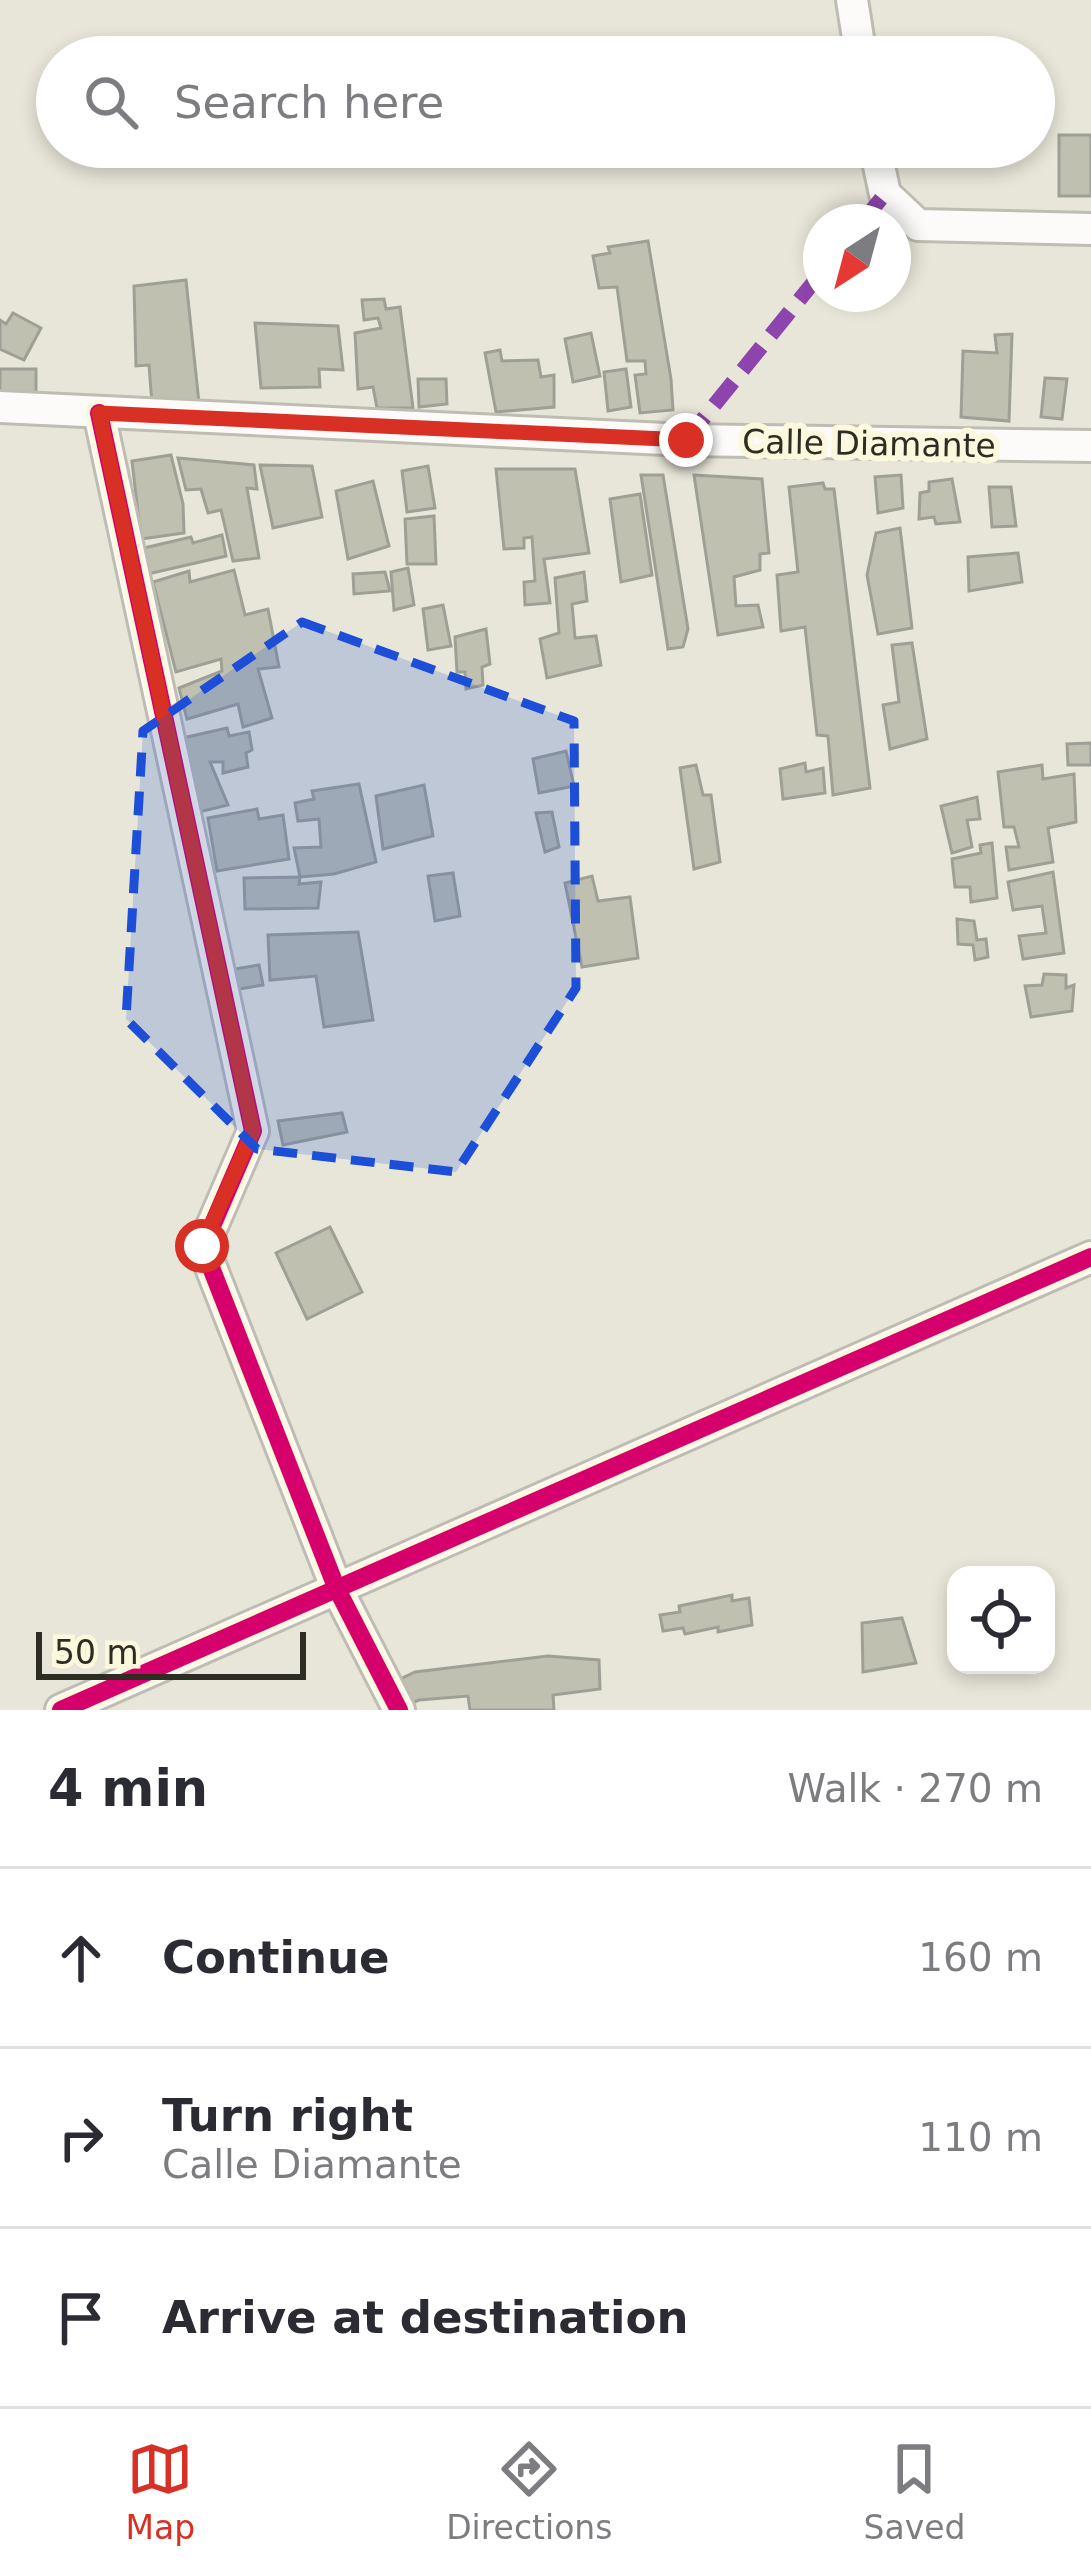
<!DOCTYPE html>
<html lang="en">
<head>
<meta charset="utf-8">
<style>
	:root { --surface:#fff; --page:#f2f2f3; --text:#2b2b33; --muted:#7c7c81; --line:#e1e1e2; --accent:#d93025 }
	body { margin:0; font-family:"DejaVu Sans",sans-serif; background:var(--page); color:var(--text) }
	.controls { position:absolute; right:36px; bottom:36px; display:grid; overflow:hidden; border-radius:24px; box-shadow:0 6px 18px #0003 }
	.controls button { width:108px; height:108px; display:grid; place-items:center; padding:0; border:0; border-bottom:3px solid var(--line); background:var(--surface); color:var(--text); font:60px sans-serif }
	.compass { position:absolute; left:803px; top:204px; width:108px; height:108px; border-radius:50%; background:var(--surface); box-shadow:0 6px 18px #0003; rotate:216deg }
	.scale { position:absolute; left:36px; bottom:30px; width:270px; box-sizing:border-box; padding-left:12px; border:6px solid #2e2d23; border-top:0; font-size:33px; line-height:42px; white-space:nowrap; color:#2e2d23; -webkit-text-stroke:9px #fcf8de; paint-order:stroke }
	.stop { position:absolute; width:36px; height:36px; margin:-27px; border:9px solid #d93025; border-radius:50%; background:#fff }
	.stop.end { background:#d93025; border-color:#fff; box-shadow:0 3px 12px #0008 }
	.list { margin:0; padding:0; list-style:none }
	h2 { display:flex; justify-content:space-between; align-items:center; height:156px; margin:0; padding:0 48px; font-size:51px }
	h2 small { font-size:39px; font-weight:400; color:var(--muted) }
	.list li { display:grid; grid-template-columns:78px 1fr auto; gap:36px; align-items:center; box-sizing:border-box; height:180px; padding:0 48px; border-top:3px solid var(--line) }
	.list b { display:block; font-size:45px; white-space:nowrap }
	.list p { margin:0; font-size:39px; white-space:nowrap; color:var(--muted) }
	.list em { font-size:39px; font-style:normal; color:var(--muted) }
	.icon { flex:none; width:66px; height:66px; fill:none; stroke:currentColor; stroke-width:2; stroke-linecap:round; stroke-linejoin:round }
	.map { position:relative; flex:none; width:1091px; height:1710px; overflow:hidden }
	.search { position:absolute; background:var(--surface); box-shadow:0 6px 18px #0003; left:36px; right:36px; top:36px; height:132px; display:flex; align-items:center; gap:30px; box-sizing:border-box; padding:0 42px; border-radius:66px; color:var(--muted); font-size:45px }
	.sheet { height:696px; background:var(--surface) }
	nav { display:flex; justify-content:space-around; align-items:center; box-sizing:border-box; height:168px; border-top:3px solid var(--line); background:var(--surface); font-size:33px; color:var(--muted) }
	nav a { display:grid; justify-items:center; gap:6px }
	nav .on { color:var(--accent) }
	.map>svg:first-child { display:block }
	.building { fill:#bfc0b0; stroke:#9fa095; stroke-width:3 }
	.lines { fill:none; stroke-linecap:round; stroke-linejoin:round }
	.minor-casing { stroke:#bfbdb2; stroke-width:36 }
	.minor { stroke:#fcfbf9; stroke-width:30 }
	.quiet { stroke:#8e44ad; stroke-width:15; stroke-dasharray:30 15; stroke-linecap:butt }
	.cycleway-casing { stroke:#fcf8de; stroke-width:26 }
	.cycleway { stroke:#d6006c; stroke-width:18 }
	.route { stroke:#d93025; stroke-width:15 }
	.marked { fill:#1d4ed8; fill-opacity:0.2; stroke:#1d4ed8; stroke-width:9; stroke-dasharray:24 15; stroke-linejoin:round }
	.labels { text-anchor:middle; stroke-width:12; stroke-linejoin:round; paint-order:stroke }
	.street-label { font-size:33px; fill:#2e2d23; stroke:#fcf8de }
</style>
</head>
<body>
<div class="map">
<svg width="1091" height="1710" viewBox="0 0 1091 1710">
	<rect width="100%" height="100%" fill="#e8e6d8"/>
	<!-- building -->
	<g class="building">
		<rect x="1059" y="135" width="32" height="61"/>
		<path d="M648,241L671,379L673,410L640,413L635,375L646,374L645,361H627L617,287L599,288L593,256L610,253L608,247Z"/>
		<path d="M186,280L199,403L152,404L149,365L136,366L134,286Z"/>
		<path d="M384,299L386,309L400,307L413,408H377L373,387L358,389L355,333L381,328L378,318L364,320L362,300Z"/>
		<path d="M13,313L41,328L24,360L0,349V320L6,324Z"/>
		<path d="M255,323L338,326L343,370L319,369L320,387L261,388Z"/>
		<path d="M591,333L600,376L573,382L565,339Z"/>
		<path d="M1012,334L1009,421L961,417L963,351L997,353L995,335Z"/>
		<path d="M500,350L502,361L538,360L541,377L554,375V407L496,412L485,353Z"/>
		<rect x="0" y="369" width="36" height="30"/>
		<path d="M626,369L631,407L608,411L604,372Z"/>
		<path d="M1045,378L1067,379L1062,419L1041,417Z"/>
		<path d="M418,379H446L447,404L419,407Z"/>
		<path d="M171,455L183,504L184,533L141,539L132,461Z"/>
		<path d="M178,458L254,465L257,489L247,488L259,558L233,561L221,510L208,513L201,489L186,490Z"/>
		<path d="M260,465L312,466L322,517L273,528Z"/>
		<path d="M428,466L435,508L407,512L402,471Z"/>
		<path d="M496,469H575L589,553L544,559L550,603L525,605L524,582L535,581L532,537L524,538V548L504,549Z"/>
		<path d="M641,475H663L688,629L683,647L668,649Z"/>
		<path d="M694,475L762,479L769,553L760,554V570L734,577L736,606L758,605L763,627L718,635Z"/>
		<path d="M901,475L903,508L878,513L875,477Z"/>
		<path d="M952,479L960,522L936,524L934,517L919,519L920,493L929,491V482Z"/>
		<path d="M373,481L389,546L348,559L336,491Z"/>
		<path d="M823,483L825,489H834L870,788L833,795L828,736L817,735L805,627L781,631L777,575L798,572L789,487Z"/>
		<path d="M989,487H1011L1016,526L992,527Z"/>
		<path d="M640,494L652,575L621,582L610,499Z"/>
		<path d="M434,516L436,564H407L405,519Z"/>
		<path d="M900,528L912,628L878,634L867,575L876,533Z"/>
		<path d="M222,535L226,556L148,574L144,548L191,537L193,543Z"/>
		<path d="M1018,553L1022,582L969,591L968,557Z"/>
		<path d="M408,568L414,605L394,610L391,572Z"/>
		<path d="M234,570L245,615L268,609L279,667L258,669L272,718L243,727L238,704L187,719L179,688L222,671L221,659L176,672L153,582L189,571L190,582Z"/>
		<path d="M385,572L390,591L354,594L353,574Z"/>
		<path d="M584,572L587,601L572,604L575,638L596,636L601,665L547,678L540,639L559,633L555,578Z"/>
		<path d="M443,605L451,646L428,650L423,609Z"/>
		<path d="M486,629L490,664L482,667L483,685L466,689L465,672H457L455,637Z"/>
		<path d="M912,643L927,739L890,749L883,705L899,702L892,645Z"/>
		<path d="M227,728L229,736L249,732L252,750L246,753L248,767L223,773V762H210L228,805L199,812L183,738Z"/>
		<path d="M1091,743V765H1068L1067,744Z"/>
		<path d="M566,751L574,786L539,793L533,759Z"/>
		<path d="M805,763L806,772L823,768L825,793L783,799L780,769Z"/>
		<path d="M696,765L703,795H711L720,862L694,869L680,768Z"/>
		<path d="M1042,765L1043,779L1074,774L1076,822L1048,828L1053,862L1009,870L1006,847H1019L1014,827H1004L998,772Z"/>
		<path d="M359,784L376,862L334,874L300,877L294,848L321,847L319,819L298,821L295,803L314,799L312,791Z"/>
		<path d="M424,785L433,836L383,849L376,796Z"/>
		<path d="M977,797L980,819L967,820L972,847L952,853L941,806Z"/>
		<path d="M257,809L259,819L283,815L289,859L217,871L208,818Z"/>
		<path d="M552,812L559,847L545,852L536,813Z"/>
		<path d="M992,843L997,898L971,902L970,887H955L952,859L981,853L980,845Z"/>
		<path d="M1053,872L1064,953L1023,959L1019,936L1046,933L1042,906L1013,910L1008,882Z"/>
		<path d="M453,873L460,916L435,921L428,876Z"/>
		<path d="M592,876L598,901L630,897L638,958L582,967L565,883Z"/>
		<path d="M300,877L299,884L321,882L318,908L245,909L244,878Z"/>
		<path d="M957,919L974,921L977,940L986,939L988,957L975,960L973,945L958,944Z"/>
		<path d="M358,932L373,1020L324,1027L316,976L270,980L268,935Z"/>
		<path d="M259,965L263,985L233,990L229,970Z"/>
		<path d="M1044,974L1066,975V988L1074,985L1072,1011L1031,1017L1025,986L1042,985Z"/>
		<path d="M342,1113L347,1132L283,1145L278,1121Z"/>
		<path d="M330,1227L362,1292L307,1319L276,1253Z"/>
		<path d="M732,1595V1601L749,1598L752,1625L718,1632V1627L685,1634L683,1628L663,1631L660,1615L680,1612L679,1606Z"/>
		<path d="M902,1618L916,1663L863,1672L862,1623Z"/>
		<path d="M548,1656L599,1660L600,1689L553,1695L554,1710H470L468,1696L419,1700L402,1707L392,1683L415,1672Z"/>
	</g>
	<g class="lines">
		<!-- minor casing -->
		<g class="minor-casing">
			<g id="minor">
				<path d="M852,0L861,57"/>
				<path d="M875,147L885,194L918,225L1091,229"/>
				<path d="M0,407L686,440L1091,446"/>
				<path d="M99,413L253,1131L203,1247L336,1587L399,1710"/>
				<path d="M61,1710L1091,1257"/>
			</g>
		</g>
		<!-- minor -->
		<use href="#minor" class="minor"/>
		<!-- quiet -->
		<g class="quiet">
			<path d="M862,222L885,194"/>
			<path d="M686,440L821,273"/>
		</g>
		<!-- cycleway casing -->
		<g class="cycleway-casing">
			<g id="cycleway">
				<path d="M99,413L253,1131L203,1247L336,1587L399,1710"/>
				<path d="M61,1710L1091,1257"/>
			</g>
		</g>
		<!-- cycleway -->
		<use href="#cycleway" class="cycleway"/>
	</g>
	<g class="lines">
		<!-- route -->
		<path class="route" d="M202,1246L253,1131L99,413L686,440"/>
	</g>
	<!-- marked area -->
	<path class="marked" d="M302,622L574,721L576,988L456,1172L257,1149L126,1019L143,731Z"/>
	<g class="labels">
		<!-- street labels -->
		<g class="street-label">
			<text transform="translate(869 443) rotate(1)" y="12">Calle Diamante</text>
		</g>
	</g>
</svg>
<div class="controls">
<button><svg class="icon" aria-label="locate" viewBox="0 0 24 24"><circle cx="12" cy="12" r="6"/><path d="M12 2v4M12 18v4M2 12h4M18 12h4"/></svg></button>
</div>
<svg class="compass" viewBox="-18 -18 36 36"><path d="M0-13l5 13h-10z" fill="#e53935"/><path d="M0 13l5-13h-10z" fill="#7c7c81"/></svg>
<div class="scale">50 m</div>
<div class="stop" style="left:202px;top:1246px"></div>
<div class="stop end" style="left:686px;top:440px"></div>
<div class="search"><svg class="icon" aria-label="search" viewBox="0 0 24 24"><circle cx="10" cy="10" r="6"/><path d="M15 15l6 6"/></svg>Search here</div>
</div>
<section class="sheet">
<h2>4 min<small>Walk · 270 m</small></h2>
<ul class="list">
<li><svg class="icon" aria-label="ahead" viewBox="0 0 24 24"><path d="M12 20V5M6 11l6-6 6 6"/></svg><div><b>Continue</b></div><em>160 m</em></li>
<li><svg class="icon" aria-label="right" viewBox="0 0 24 24"><path d="M7 20v-9h11M14 6l5 5-5 5"/></svg><div><b>Turn right</b><p>Calle Diamante</p></div><em>110 m</em></li>
<li><svg class="icon" aria-label="arrive" viewBox="0 0 24 24"><path d="M6 21V4h12l-3 4 3 4H6"/></svg><div><b>Arrive at destination</b></div></li>
</ul>
</section>
<nav>
<a class="on"><svg class="icon" aria-label="map" viewBox="0 0 24 24"><path d="M3 6l6-2 6 2 6-2v14l-6 2-6-2-6 2zM9 4v14M15 6v14"/></svg>Map</a>
<a><svg class="icon" aria-label="directions" viewBox="0 0 24 24"><path d="M12 3l9 9-9 9-9-9zM9 14v-3h6M13 9l2 2-2 2"/></svg>Directions</a>
<a><svg class="icon" aria-label="saved" viewBox="0 0 24 24"><path d="M7 4h10v16l-5-4-5 4z"/></svg>Saved</a>
</nav>
</body>
</html>
